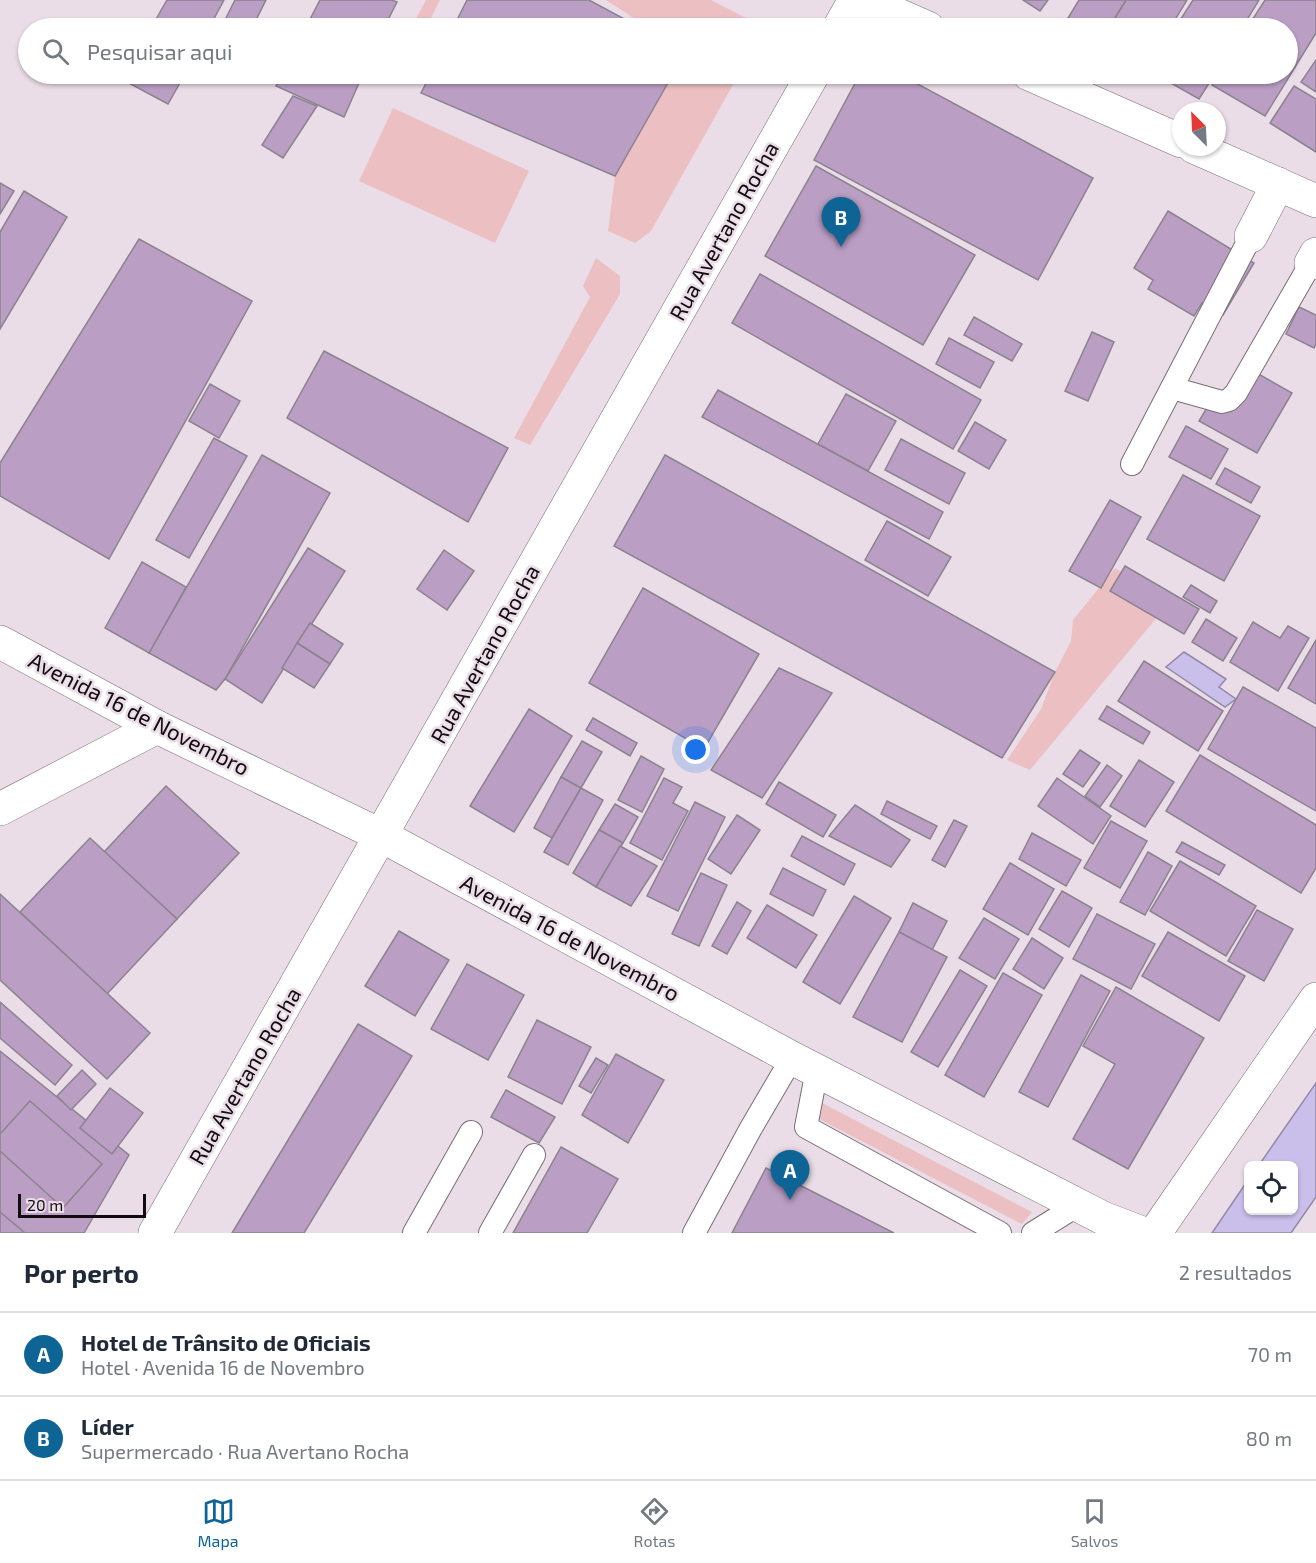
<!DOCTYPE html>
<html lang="pt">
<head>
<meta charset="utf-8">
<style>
	:root { --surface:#fff; --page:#f6f6f7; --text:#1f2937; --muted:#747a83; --line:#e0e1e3; --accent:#0e6595 }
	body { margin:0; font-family:"Exo 2",sans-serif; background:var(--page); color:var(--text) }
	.controls { position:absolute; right:18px; bottom:18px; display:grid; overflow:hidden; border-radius:9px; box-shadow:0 2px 4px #0004 }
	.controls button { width:54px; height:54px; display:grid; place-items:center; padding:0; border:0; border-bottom:2px solid var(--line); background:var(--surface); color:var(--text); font:30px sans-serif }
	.compass { position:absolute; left:1172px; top:102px; width:54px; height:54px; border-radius:50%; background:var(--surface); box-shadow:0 2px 4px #0004; rotate:336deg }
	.scale { position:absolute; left:18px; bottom:15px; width:128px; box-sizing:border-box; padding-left:6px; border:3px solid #100c0f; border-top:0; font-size:16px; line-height:21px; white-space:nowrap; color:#100c0f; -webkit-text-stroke:4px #ebdde7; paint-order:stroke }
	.you { position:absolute; left:696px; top:750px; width:21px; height:21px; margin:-15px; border:4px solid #fff; border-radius:50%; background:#1a73e8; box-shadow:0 0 0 9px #1a73e833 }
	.badge { display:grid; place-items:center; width:39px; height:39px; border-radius:50%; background:var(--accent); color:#fff; font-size:20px; font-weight:700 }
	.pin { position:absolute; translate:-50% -50px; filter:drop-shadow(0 2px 3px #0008) }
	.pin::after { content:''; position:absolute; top:32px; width:21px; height:18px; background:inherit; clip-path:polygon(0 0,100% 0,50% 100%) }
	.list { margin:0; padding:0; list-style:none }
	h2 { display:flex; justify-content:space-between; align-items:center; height:78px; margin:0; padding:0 24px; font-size:26px }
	h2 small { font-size:20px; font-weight:400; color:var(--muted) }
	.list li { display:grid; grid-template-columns:39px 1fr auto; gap:18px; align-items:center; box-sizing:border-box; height:84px; padding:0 24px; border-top:2px solid var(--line) }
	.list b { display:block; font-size:22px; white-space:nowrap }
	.list p { margin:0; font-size:20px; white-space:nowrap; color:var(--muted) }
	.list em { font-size:20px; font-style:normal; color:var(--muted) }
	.icon { flex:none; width:33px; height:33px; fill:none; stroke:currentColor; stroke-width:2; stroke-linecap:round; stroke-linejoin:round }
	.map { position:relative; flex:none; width:1316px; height:1233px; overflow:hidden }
	.search { position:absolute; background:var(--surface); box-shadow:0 2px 4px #0004; left:18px; right:18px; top:18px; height:66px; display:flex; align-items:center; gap:15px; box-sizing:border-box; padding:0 21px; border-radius:33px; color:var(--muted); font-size:22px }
	.sheet { height:246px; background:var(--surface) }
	nav { display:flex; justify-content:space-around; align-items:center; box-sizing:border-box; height:84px; border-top:2px solid var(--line); background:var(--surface); font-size:16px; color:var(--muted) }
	nav a { display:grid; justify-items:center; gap:3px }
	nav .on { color:var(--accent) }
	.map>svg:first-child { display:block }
	.green { fill:#ecc0c2 }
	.water { fill:#cabeea; stroke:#9289a8; stroke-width:1.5 }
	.building { fill:#ba9ec4; stroke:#8c838f; stroke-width:1.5 }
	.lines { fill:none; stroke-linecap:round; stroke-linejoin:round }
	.lane-casing { stroke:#7a6e77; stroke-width:24 }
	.street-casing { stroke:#7a6e77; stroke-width:34 }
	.secondary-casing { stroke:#7a6e77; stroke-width:34 }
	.lane { stroke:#fff; stroke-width:22 }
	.street { stroke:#fff; stroke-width:33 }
	.secondary { stroke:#fff; stroke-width:33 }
	.labels { text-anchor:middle; stroke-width:5; stroke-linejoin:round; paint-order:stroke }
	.street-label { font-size:22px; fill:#100c0f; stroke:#ebdde7 }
</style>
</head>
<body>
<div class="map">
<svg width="1316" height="1233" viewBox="0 0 1316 1233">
	<rect width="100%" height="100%" fill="#ebdde7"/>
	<!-- green -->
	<g class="green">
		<path d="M426,0H440L426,28H411Z"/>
		<path d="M606,0H711L754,22L755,28H649Z"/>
		<path d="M673,74H739L651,231L635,243L608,231L615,176Z"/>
		<path d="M393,108L529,171L495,243L359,181Z"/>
		<path d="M596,258L620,276V294L530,445L514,438L590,297L583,286Z"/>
		<path d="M1115,568L1169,603L1030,770L1007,760L1041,709L1055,672L1071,641L1073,620Z"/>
		<path d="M822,1103L1032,1212L1022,1224L815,1117Z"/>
	</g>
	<!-- water -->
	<g class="water">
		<path d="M1184,652L1226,679L1219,687L1236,699L1225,707L1166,667Z"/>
		<path d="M1316,1083V1197L1291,1233H1212L1248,1180V1210H1294V1166L1259,1165Z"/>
	</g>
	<!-- building -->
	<g class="building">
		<path d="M167,0H224L209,28H151Z"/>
		<path d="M235,0H266L252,28H221Z"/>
		<path d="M320,0H392L397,2L384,28H308L306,27Z"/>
		<path d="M467,0H589L641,28H453Z"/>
		<path d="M1023,0H1048L1040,11Z"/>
		<path d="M1079,0H1126L1109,28H1076L1065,23Z"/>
		<path d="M1126,0H1187L1170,28H1109Z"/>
		<path d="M1193,0H1259L1242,28H1175Z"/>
		<path d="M1265,0H1316V33L1265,116L1212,85L1219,74H1288V28H1247Z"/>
		<path d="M1316,60V92L1301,82Z"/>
		<path d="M127,74H185L168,104L123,80Z"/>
		<path d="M283,74H363L344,117L276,86Z"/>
		<path d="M431,74H673L615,176L421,93Z"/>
		<path d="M860,74H899L1093,178L1038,280L814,160Z"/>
		<path d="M1155,74H1215L1199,99Z"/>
		<path d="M1294,86L1316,99V152L1270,123Z"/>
		<path d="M293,96L317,106L283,158L262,145Z"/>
		<path d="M816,166L975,255L923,345L765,256Z"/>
		<path d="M0,183L14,191L0,214Z"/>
		<path d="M24,191L67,217L0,329V232Z"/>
		<path d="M1168,211L1254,263L1223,315L1202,303L1194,316L1148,289L1153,280L1134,268Z"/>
		<path d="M139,239L252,301L109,559L0,496V463Z"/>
		<path d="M760,274L981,400L953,449L732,323Z"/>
		<path d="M1299,307L1316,315V344L1314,348L1286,334Z"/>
		<path d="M974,317L1022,344L1012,361L964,335Z"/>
		<path d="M1092,332L1114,342L1088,401L1065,391Z"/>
		<path d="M949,338L994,362L980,388L936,364Z"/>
		<path d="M324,351L508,448L468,522L287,418Z"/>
		<path d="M1253,371L1292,393L1257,453L1199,421L1211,401Z"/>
		<path d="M210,384L240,401L219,438L189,421Z"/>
		<path d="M718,390L943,512L929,539L702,417Z"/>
		<path d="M846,394L896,421L868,471L818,444Z"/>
		<path d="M975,422L1006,440L989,469L958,451Z"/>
		<path d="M1186,426L1228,449L1211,479L1169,457Z"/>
		<path d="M214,438L247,456L189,558L156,540Z"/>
		<path d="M901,439L965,473L949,504L885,470Z"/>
		<path d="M262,455L330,493L225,679L216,690L149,653Z"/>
		<path d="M665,455L1055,672L1002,758L614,546Z"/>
		<path d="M1225,468L1260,487L1251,503L1216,484Z"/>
		<path d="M1183,475L1260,516L1224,581L1147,539Z"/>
		<path d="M1110,500L1141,517L1101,588L1069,571Z"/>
		<path d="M887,521L951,557L928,596L865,560Z"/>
		<path d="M308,548L345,571L262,703L225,679Z"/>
		<path d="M444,550L474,571L447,610L417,589Z"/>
		<path d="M142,562L186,587L149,653L105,628Z"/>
		<path d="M1125,566L1199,609L1184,634L1110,591Z"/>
		<path d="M1191,585L1217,601L1210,613L1183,597Z"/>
		<path d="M643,588L759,654L704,749L589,683Z"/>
		<path d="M1206,619L1237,638L1223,661L1192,642Z"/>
		<path d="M1253,622L1280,638L1288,626L1309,638L1278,691L1230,662Z"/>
		<path d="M310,623L343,644L330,664L297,643Z"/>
		<path d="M1316,640V704L1288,688Z"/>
		<path d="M297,643L330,664L314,688L282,668Z"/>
		<path d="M1144,661L1223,711L1198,751L1118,701Z"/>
		<path d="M779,668L832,693L762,798L711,770Z"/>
		<path d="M1243,687L1316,728V811L1208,749Z"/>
		<path d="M1107,706L1150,732L1143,744L1099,719Z"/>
		<path d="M529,709L572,736L514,832L470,806Z"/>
		<path d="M593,718L637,743L630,756L586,730Z"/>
		<path d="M582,741L602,752L581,788L561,777Z"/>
		<path d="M1080,750L1100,763L1083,787L1063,774Z"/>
		<path d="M1200,755L1316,825V868L1301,893L1166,811Z"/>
		<path d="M641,756L664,769L642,812L618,800Z"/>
		<path d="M1139,760L1174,782L1145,827L1110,806Z"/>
		<path d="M1107,765L1122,776L1100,807L1085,796Z"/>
		<path d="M561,777L581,788L552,838L534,828Z"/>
		<path d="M664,778L682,787L673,803L688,811L662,860L630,843Z"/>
		<path d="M1057,778L1111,816L1093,844L1038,806Z"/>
		<path d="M779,782L836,815L823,837L766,804Z"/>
		<path d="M166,786L239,853L177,919L104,852Z"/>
		<path d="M581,788L603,800L568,865L544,852Z"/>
		<path d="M887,801L937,826L930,839L881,814Z"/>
		<path d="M695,802L725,817L678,911L647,896Z"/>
		<path d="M615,804L638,817L623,843L599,830Z"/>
		<path d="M855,805L910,840L891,867L829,836Z"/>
		<path d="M737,815L760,830L731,874L708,859Z"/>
		<path d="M954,820L967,826L945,867L932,860Z"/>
		<path d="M1111,821L1147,841L1120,888L1084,868Z"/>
		<path d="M599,830L623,843L596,887L573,873Z"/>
		<path d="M1032,833L1081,860L1066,886L1019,859Z"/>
		<path d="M802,836L855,864L844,885L791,856Z"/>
		<path d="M90,838L177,919L107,994L20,912Z"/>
		<path d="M1182,842L1225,865L1219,875L1176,852Z"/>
		<path d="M620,846L657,866L631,906L596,887Z"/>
		<path d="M1148,852L1172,866L1145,915L1120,902Z"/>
		<path d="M1180,861L1256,906L1226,956L1150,911Z"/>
		<path d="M1010,863L1054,889L1028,935L983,909Z"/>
		<path d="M783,868L826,890L813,916L770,894Z"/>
		<path d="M701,873L727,885L699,946L672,934Z"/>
		<path d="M1062,891L1092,908L1069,947L1039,929Z"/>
		<path d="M0,894L150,1033L107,1079L0,980Z"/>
		<path d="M854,896L891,918L840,1004L803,982Z"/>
		<path d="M737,902L751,911L727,954L712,946Z"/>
		<path d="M913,903L947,921L932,950L899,932Z"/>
		<path d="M767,905L817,935L796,968L747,938Z"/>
		<path d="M1257,910L1293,929L1264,981L1228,961Z"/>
		<path d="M1097,914L1155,944L1131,989L1073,959Z"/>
		<path d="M984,918L1019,939L995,979L959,958Z"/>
		<path d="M399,931L449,960L415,1016L365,986Z"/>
		<path d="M899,932L947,957L902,1042L853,1017Z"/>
		<path d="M1168,932L1245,976L1219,1021L1142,976Z"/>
		<path d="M1032,938L1063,958L1044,989L1013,969Z"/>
		<path d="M467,964L524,995L488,1060L431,1029Z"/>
		<path d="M960,970L987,986L938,1067L911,1052Z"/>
		<path d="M1003,973L1042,995L984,1097L945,1075Z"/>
		<path d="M1081,975L1110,991L1048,1107L1019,1092Z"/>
		<path d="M1116,987L1204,1038L1128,1169L1073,1139L1115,1064L1083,1046Z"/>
		<path d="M0,1002L72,1065L55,1085L0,1038Z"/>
		<path d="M537,1020L591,1047L562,1104L508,1077Z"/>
		<path d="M358,1024L412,1056L304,1233H232Z"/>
		<path d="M0,1051L129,1155L84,1233H0Z"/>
		<path d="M616,1054L664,1080L628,1143L582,1115Z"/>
		<path d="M596,1058L608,1065L591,1093L579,1086Z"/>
		<path d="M82,1070L96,1084L71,1110L57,1096Z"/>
		<path d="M110,1088L143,1113L112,1154L80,1128Z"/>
		<path d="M506,1090L555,1117L539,1143L491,1117Z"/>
		<path d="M30,1101L102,1164L63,1208L0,1151V1134Z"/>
		<path d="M561,1147L618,1179L587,1233H513Z"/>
		<path d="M766,1168L894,1233H732Z"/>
		<path d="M0,1212L25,1233H0Z"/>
	</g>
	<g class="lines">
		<!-- lane casing -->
		<g class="lane-casing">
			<g id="lane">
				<path d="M1172,388L1222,402L1229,400L1236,393L1311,263"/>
				<path d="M1132,464L1251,236"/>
				<path d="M817,1070L806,1127L1000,1233"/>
				<path d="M414,1233L471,1132"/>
				<path d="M490,1233L534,1155"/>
				<path d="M694,1233L751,1128L792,1058"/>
				<path d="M1033,1233L1078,1205"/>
			</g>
		</g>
		<!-- street casing -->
		<g class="street-casing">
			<g id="street">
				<path d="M864,0L928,28"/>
				<path d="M839,28L855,0"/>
				<path d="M1029,74L1181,141"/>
				<path d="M1194,147L1316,201"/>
				<path d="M1251,236L1278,184"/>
				<path d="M1311,263L1316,254"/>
				<path d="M0,809L157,727"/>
				<path d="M155,1233L813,74"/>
			</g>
		</g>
		<!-- secondary casing -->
		<g class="secondary-casing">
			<g id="secondary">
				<path d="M0,642L157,727L382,836L792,1058L1103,1218L1142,1233"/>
				<path d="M1155,1233L1316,999"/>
			</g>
		</g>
		<!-- lane -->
		<use href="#lane" class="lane"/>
		<!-- street -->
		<use href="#street" class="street"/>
		<!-- secondary -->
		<use href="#secondary" class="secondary"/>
	</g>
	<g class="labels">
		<!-- street labels -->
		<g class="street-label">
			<text transform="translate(724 231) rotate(-61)" y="8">Rua Avertano Rocha</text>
			<text transform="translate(485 654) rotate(-61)" y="8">Rua Avertano Rocha</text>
			<text transform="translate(139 714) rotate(27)" y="8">Avenida 16 de Novembro</text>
			<text transform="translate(570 938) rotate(28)" y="8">Avenida 16 de Novembro</text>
			<text transform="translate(245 1076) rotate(-60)" y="8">Rua Avertano Rocha</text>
		</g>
	</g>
</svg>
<div class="controls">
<button><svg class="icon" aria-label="locate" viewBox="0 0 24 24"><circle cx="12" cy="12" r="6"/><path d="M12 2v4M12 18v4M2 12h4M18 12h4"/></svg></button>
</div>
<svg class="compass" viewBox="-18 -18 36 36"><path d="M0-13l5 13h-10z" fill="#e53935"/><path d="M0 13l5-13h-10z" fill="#747a83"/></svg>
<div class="scale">20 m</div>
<div class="you"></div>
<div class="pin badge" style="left:790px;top:1200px">A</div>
<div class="pin badge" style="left:841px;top:247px">B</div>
<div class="search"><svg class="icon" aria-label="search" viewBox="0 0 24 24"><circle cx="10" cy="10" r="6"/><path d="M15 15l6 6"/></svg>Pesquisar aqui</div>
</div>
<section class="sheet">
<h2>Por perto<small>2 resultados</small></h2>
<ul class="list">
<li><span class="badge">A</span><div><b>Hotel de Trânsito de Oficiais</b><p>Hotel · Avenida 16 de Novembro</p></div><em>70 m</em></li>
<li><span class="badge">B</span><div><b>Líder</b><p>Supermercado · Rua Avertano Rocha</p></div><em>80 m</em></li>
</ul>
</section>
<nav>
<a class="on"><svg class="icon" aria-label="map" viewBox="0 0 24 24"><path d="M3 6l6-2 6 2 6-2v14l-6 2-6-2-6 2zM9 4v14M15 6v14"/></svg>Mapa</a>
<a><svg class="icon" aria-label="directions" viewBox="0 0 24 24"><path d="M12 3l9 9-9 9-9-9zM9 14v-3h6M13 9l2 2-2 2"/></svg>Rotas</a>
<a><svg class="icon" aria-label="saved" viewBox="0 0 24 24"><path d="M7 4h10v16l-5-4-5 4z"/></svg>Salvos</a>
</nav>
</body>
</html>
